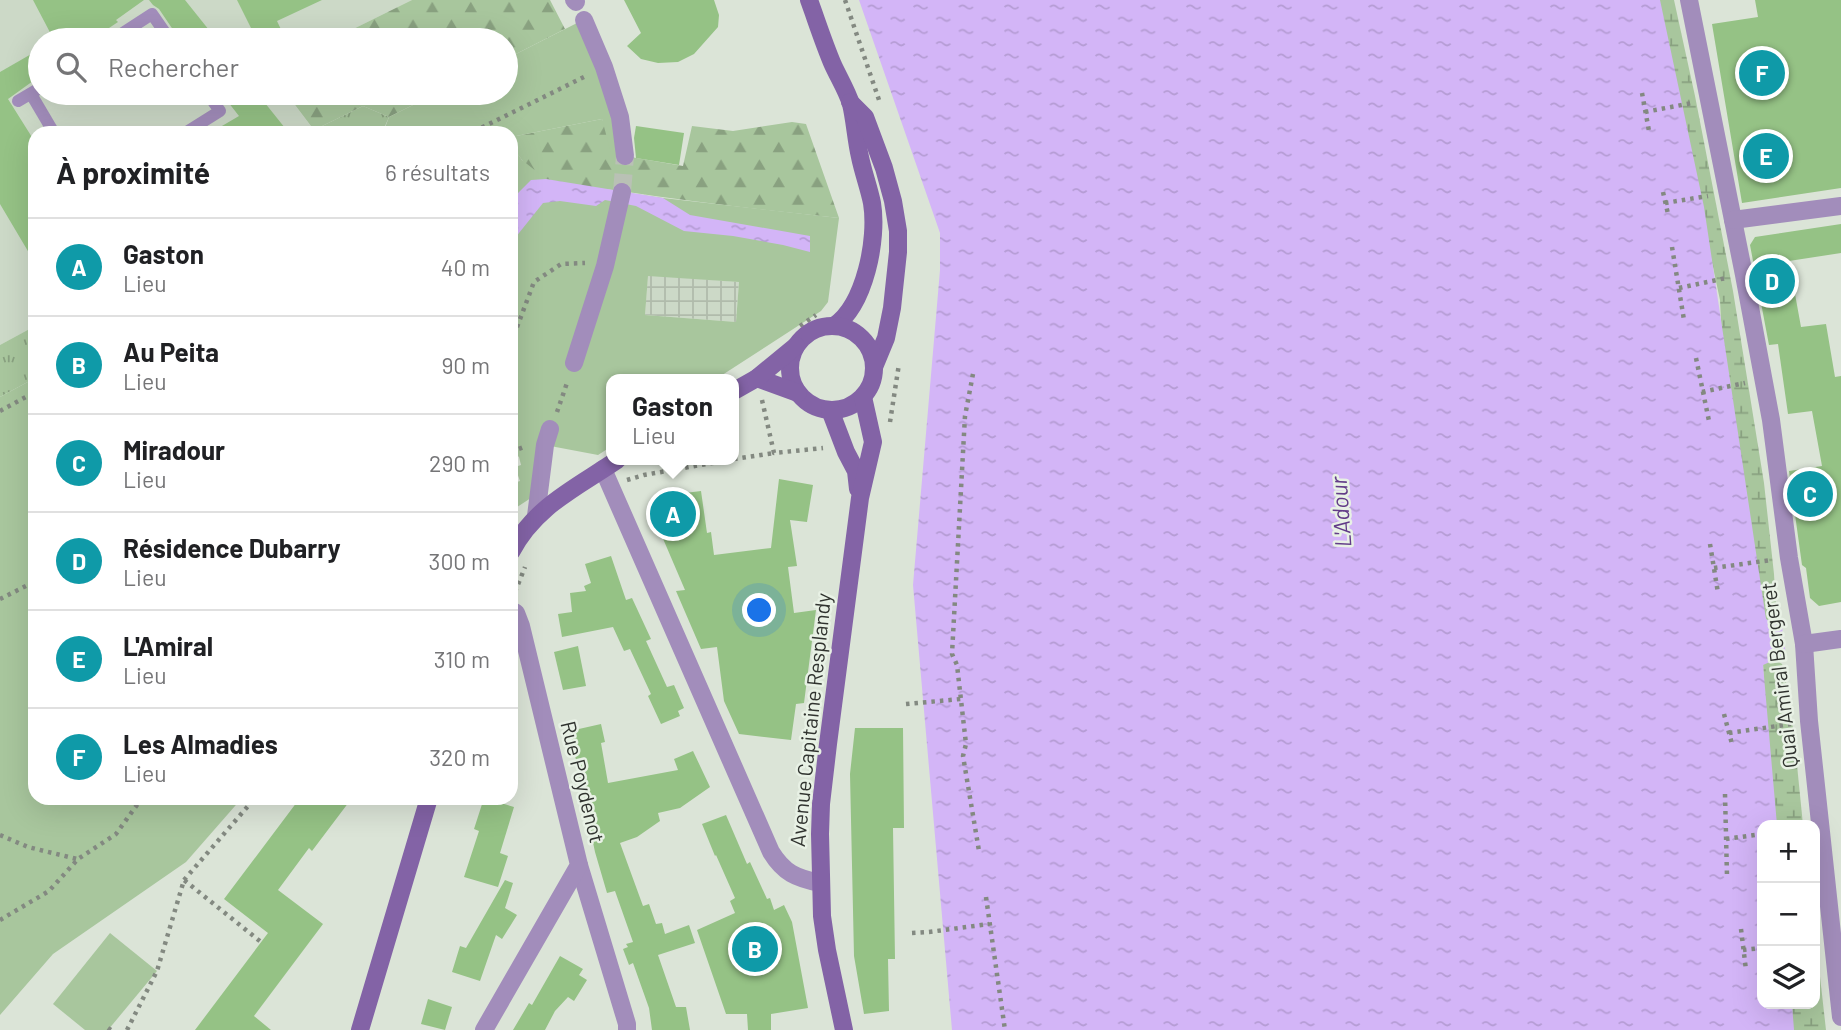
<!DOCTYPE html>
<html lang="fr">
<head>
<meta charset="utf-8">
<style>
	:root { --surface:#fff; --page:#f6f6f6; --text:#202124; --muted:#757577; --line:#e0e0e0; --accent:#d93025 }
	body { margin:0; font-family:Barlow,sans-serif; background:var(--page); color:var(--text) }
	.controls { position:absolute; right:21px; bottom:21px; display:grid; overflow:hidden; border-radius:14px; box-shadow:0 7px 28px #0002 }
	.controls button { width:63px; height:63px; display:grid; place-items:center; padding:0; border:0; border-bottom:2px solid var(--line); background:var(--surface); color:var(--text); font:35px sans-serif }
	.you { position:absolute; left:760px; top:611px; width:24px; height:24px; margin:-18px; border:5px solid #fff; border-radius:50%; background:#1a73e8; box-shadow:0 0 0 10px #1a73e833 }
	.badge { display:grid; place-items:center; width:46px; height:46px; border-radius:50%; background:var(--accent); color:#fff; font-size:23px; font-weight:700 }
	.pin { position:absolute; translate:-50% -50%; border:4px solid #fff; box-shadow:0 2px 7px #0006 }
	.popup { position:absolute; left:606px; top:374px; width:133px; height:91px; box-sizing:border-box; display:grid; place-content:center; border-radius:14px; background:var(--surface); filter:drop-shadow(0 2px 5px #0005); font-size:23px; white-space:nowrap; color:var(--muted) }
	.popup b { font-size:26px; color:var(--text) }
	.popup::after { content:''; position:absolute; left:50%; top:100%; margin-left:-14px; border:14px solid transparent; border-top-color:var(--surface) }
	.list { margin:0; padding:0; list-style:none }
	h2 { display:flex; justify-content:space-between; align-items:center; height:91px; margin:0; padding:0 28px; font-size:30px }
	h2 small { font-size:23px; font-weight:400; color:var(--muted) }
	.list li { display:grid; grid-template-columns:46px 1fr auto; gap:21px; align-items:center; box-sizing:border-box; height:98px; padding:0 28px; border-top:2px solid var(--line) }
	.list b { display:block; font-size:26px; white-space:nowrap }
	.list p { margin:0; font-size:23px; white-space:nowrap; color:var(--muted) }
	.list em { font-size:23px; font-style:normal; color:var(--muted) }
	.icon { flex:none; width:38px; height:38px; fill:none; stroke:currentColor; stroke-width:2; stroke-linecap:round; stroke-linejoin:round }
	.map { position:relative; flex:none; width:1841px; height:1030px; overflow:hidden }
	.search { position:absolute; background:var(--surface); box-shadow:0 7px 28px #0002; left:28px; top:28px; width:490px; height:77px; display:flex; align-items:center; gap:18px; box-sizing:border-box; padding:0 24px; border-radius:38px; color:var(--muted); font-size:26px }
	.panel { position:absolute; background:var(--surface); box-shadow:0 7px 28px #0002; left:28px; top:126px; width:490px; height:679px; border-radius:21px }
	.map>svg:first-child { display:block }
	.built { fill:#ccd9c7 }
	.industrial { fill:url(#industrial-grid) }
	.grass { fill:url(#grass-tufts) }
	.forest { fill:url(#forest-firs) }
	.wetland { fill:url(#wetland-marsh) }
	.park { fill:#a8c69d; fill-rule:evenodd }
	.water { fill:url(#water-ripples) }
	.building { fill:#95c285 }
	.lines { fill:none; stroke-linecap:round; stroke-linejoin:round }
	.pedestrian-tunnel { stroke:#b9c1b5; stroke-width:18; stroke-dasharray:18 9; stroke-linecap:butt }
	.path { stroke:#838981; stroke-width:4.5; stroke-dasharray:3.5 5; stroke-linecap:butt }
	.service { stroke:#a28dbb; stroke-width:12 }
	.pedestrian { stroke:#a28dbb; stroke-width:18 }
	.minor { stroke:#a28dbb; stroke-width:18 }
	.secondary { stroke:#8363a6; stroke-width:18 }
	.labels { text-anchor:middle; stroke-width:5; stroke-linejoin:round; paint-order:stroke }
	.street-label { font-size:21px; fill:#30332f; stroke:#e8f1e5 }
	.water-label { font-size:23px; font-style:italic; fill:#623b88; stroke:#e8f1e5 }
</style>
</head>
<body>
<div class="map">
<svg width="1841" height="1030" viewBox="0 0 1841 1030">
	<defs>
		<pattern id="industrial-grid" width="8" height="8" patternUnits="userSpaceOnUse" patternTransform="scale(1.75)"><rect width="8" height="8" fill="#ccd9c7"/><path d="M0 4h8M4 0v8" fill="none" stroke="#b0bbab"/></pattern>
		<pattern id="grass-tufts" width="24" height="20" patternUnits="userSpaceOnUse" patternTransform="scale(1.75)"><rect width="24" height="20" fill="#a8c69d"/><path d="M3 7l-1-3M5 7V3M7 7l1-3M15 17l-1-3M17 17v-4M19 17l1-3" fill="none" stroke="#89a180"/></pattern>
		<pattern id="forest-firs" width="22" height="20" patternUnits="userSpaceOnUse" patternTransform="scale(1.75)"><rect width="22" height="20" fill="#a8c69d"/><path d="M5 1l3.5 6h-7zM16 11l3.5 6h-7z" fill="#89a180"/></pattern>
		<pattern id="wetland-marsh" width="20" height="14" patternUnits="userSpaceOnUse" patternTransform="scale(1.75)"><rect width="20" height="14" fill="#a8c69d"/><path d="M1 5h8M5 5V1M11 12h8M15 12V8" fill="none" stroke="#89a180"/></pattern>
		<pattern id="water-ripples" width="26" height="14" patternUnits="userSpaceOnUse" patternTransform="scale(1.75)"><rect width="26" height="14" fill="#d3b5f7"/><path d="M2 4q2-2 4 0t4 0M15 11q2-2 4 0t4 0" fill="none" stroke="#b59cd4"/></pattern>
	</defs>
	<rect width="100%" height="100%" fill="#dbe4d7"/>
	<!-- built -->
	<path class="built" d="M0,0H412L331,40H40V93H286L316,133H35V326L0,345Z"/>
	<!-- industrial -->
	<path class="industrial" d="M648,275L739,282L736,322L645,315Z"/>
	<!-- grass -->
	<g class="grass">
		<path d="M363,106L389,117L382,133H316L314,130Z"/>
		<path d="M35,326V378L0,397V345Z"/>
	</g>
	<!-- forest -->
	<g class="forest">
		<path d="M412,0H550L565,29L506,59V40H331Z"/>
		<path d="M286,93H437L389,117L363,106L314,130Z"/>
		<path d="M602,119L619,155L683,166L692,126L733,131L792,122L806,124L839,218C766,210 693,202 621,191C600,188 567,188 547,180C533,174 511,152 511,137Z"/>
	</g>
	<!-- wetland -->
	<g class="wetland">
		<path d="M1656,0H1674L1695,96L1733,291L1764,483L1774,574L1777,625L1767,623L1761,604L1723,360L1720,300Z"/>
		<path d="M1771,657L1782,664L1784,669L1794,735L1803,825H1773L1766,760L1763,660Z"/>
		<path d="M1815,932L1826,1030H1788L1787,1004H1815Z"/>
	</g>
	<!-- park -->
	<g class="park">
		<path d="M581,21L613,114L619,155L611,153L602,119L511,137V133H383L389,117L437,93H506V59Z"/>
		<path d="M511,144L522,160L546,179L566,184L663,198L839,218L828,302L821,311L716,379H612V446L598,455L545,445L534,496L511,511V484L520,481L515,467L521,465L519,457L511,450ZM648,276L739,282L736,322L645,315Z"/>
		<path d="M35,378V798H242L186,862L53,954L0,1015V397Z"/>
		<path d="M110,933L157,971L108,1030H85L53,1004Z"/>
	</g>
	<!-- water -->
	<g class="water">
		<path d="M859,0H1660L1704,207L1766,619L1782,627L1786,655L1763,665L1777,825H1762V1004H1792L1794,1030H952L913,585L940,270V233Z"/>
		<path d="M546,179L663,198L690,215L810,236V252L783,245L733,236L684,231L636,206L605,200L596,206L560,201L543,203L511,243V203L519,192L531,180Z"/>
	</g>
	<!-- building -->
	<g class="building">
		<path d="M33,0H144L116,20L118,22L91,40H54Z"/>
		<path d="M149,0H185L217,40H180L159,9L153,5Z"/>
		<path d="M237,0H322L277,21L286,40H257Z"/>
		<path d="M624,0H714L719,15L718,27L694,54L678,62L658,63L641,59L627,46L641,33Z"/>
		<path d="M1755,0H1841V188L1742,203L1712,24L1758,17Z"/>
		<path d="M40,49V76L8,99L35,142V263L0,204V72Z"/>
		<path d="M221,93H257L289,133H210L239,116Z"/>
		<path d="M636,126L684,133L679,165L636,158L634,138Z"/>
		<path d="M1841,224V253L1789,261L1801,327L1826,324L1835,377L1841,376V602L1819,606L1810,598L1806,568L1802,565L1789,471L1822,466L1812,411L1788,414L1778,344L1769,345L1750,245L1755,237Z"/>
		<path d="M779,479L813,485L807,522L790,520L797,566L788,567L794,613L816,610L804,703L796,704L791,740L739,734L724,701L717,647L701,649L676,591L685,590L661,534L652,498L684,489L685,493L701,491L707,533L711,532L714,555L771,548Z"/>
		<path d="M611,556L626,600L632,598L651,639L646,641L667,687L674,685L684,708L678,711L680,716L661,724L648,696L651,694L630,649L624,651L613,627L562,637L558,614L572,612L570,593L586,591L584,586L591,583L585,564Z"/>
		<path d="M578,646L586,686L563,690L554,652Z"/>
		<path d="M601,724L605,742L601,743L608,783L678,770L674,759L693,751L710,787L680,808L658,813L660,821L637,837L620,843L643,906L649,904L656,924L662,923L665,934L689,925L695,943L658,955L676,1007H686L690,1030H652L649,1008L633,963L629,965L623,949L628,947L626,944L633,942L615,891L607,893L595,852L570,731Z"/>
		<path d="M855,728H903L904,828H893L895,959H888L889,1011L864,1014L854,956L850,774Z"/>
		<path d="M300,798H352L312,851L309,848L278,890L323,924L254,1016L271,1030H195L268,933L224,899Z"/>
		<path d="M484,798L514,807L500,853L508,856L498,887L464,877L479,831L474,829Z"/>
		<path d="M726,815L747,864L750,862L767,899L770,898L774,910L784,905L792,922L808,1008L771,1014V1030H748L747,1014H726L697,930L735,913L730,901L735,898L716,855L715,856L702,824Z"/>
		<path d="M505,880L513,883L505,908L517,915L502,939L496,935L480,981L452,972L460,946L466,948Z"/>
		<path d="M560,956L583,969L579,975L587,980L574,1001L568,997L555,1011L545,1030H513L529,1003L532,1005Z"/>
		<path d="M428,999L452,1007L445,1030L421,1024Z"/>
	</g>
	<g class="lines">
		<!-- pedestrian-tunnel -->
		<path class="pedestrian-tunnel" d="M622,192L625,156"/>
		<!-- path -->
		<g class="path">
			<path d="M845,0L879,100"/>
			<path d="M1642,93L1649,131"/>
			<path d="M1645,112L1692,103"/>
			<path d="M476,133L477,130L586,76"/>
			<path d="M1663,192L1668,214"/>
			<path d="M1665,203L1708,196"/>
			<path d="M1672,247L1684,320"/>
			<path d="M1679,288L1726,278"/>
			<path d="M800,326L816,315"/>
			<path d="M511,343L534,282L561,264L585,263"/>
			<path d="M1696,358L1709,421"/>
			<path d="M973,374L965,416L952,654L957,665L966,744L963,756L979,851"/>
			<path d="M1702,392L1745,383"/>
			<path d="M762,400L774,453L823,448"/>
			<path d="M0,411L35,392"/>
			<path d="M557,412L568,380"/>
			<path d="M890,422L899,364"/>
			<path d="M511,452L526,446"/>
			<path d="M734,459L774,453"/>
			<path d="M627,480L644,475L729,460"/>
			<path d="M1710,544L1718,593"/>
			<path d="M1714,568L1771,560"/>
			<path d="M515,592L525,567"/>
			<path d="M0,599L30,584L35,580"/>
			<path d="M906,704L961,699"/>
			<path d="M1724,714L1732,744"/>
			<path d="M1729,733L1791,724"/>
			<path d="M1725,794L1727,876"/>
			<path d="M0,835L28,847L77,859"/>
			<path d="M1726,839L1762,834"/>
			<path d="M184,880L255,798"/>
			<path d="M986,897L1005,1030"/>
			<path d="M0,920L49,891L78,859L116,834L142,798"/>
			<path d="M1741,929L1746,970"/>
			<path d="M912,933L929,932L989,924"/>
			<path d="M1743,950L1762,948"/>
			<path d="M108,1028L111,1030"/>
			<path d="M127,1030L157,971L184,880L261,942"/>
		</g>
		<!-- service -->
		<g class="service">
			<path d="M112,40L152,14L170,40"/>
			<path d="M31,94L54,133"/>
			<path d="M18,101L40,88"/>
			<path d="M185,133L220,111L207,93"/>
		</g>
		<!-- pedestrian -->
		<g class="pedestrian">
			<path d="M574,0L576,2"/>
			<path d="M584,20L604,67L620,117L625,156"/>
			<path d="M574,363L605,266L622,192"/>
			<path d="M536,516L545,445L550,429"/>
		</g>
		<!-- minor -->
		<g class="minor">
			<path d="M1689,0L1744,275L1771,420L1789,558L1804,644L1809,721L1841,1017"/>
			<path d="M1733,220L1841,206"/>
			<path d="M603,469L771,852C784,873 796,878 820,883"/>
			<path d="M1804,644L1841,639"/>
			<path d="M579,865L627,1024V1030"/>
			<path d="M484,1030L579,865L521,626L516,613L511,610"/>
		</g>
		<!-- secondary -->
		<g class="secondary">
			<path d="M809,0C817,22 824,44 833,65C839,78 847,91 851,104C855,121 856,140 860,157C863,172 869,188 872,203C878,239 865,305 834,326"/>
			<path d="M850,102L865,117L884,168L893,201L898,231V252L892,308L886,338L874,367"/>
			<circle cx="832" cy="368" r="42"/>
			<path d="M757,378L798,393"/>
			<path d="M734,391L757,378L796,346"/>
			<path d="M830,410L846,452L856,471L858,489"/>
			<path d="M511,552C535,506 576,488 617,460"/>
			<path d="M360,1030L429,798"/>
			<path d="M844,1030L827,950L822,916L820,834L821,804L828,744L860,498L873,442L863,397"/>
		</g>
	</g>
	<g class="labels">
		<!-- street labels -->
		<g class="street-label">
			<text transform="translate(1780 675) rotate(-97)" y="7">Quai Amiral Bergeret</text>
			<text transform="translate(811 720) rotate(-84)" y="7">Avenue Capitaine Resplandy</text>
			<text transform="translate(582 782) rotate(76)" y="7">Rue Poydenot</text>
		</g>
		<!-- water labels -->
		<g class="water-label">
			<text transform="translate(1341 512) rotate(-94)" y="8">L'Adour</text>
		</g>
	</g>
</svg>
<div class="controls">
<button>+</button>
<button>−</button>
<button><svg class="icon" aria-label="layers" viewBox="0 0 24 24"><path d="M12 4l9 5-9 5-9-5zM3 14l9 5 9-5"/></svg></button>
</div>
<div class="you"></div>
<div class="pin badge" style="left:673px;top:514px;background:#0f9aa8">A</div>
<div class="popup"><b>Gaston</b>Lieu</div>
<div class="pin badge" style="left:755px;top:949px;background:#0f9aa8">B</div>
<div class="pin badge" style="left:1810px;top:494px;background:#0f9aa8">C</div>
<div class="pin badge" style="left:1772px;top:281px;background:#0f9aa8">D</div>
<div class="pin badge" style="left:1766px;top:156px;background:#0f9aa8">E</div>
<div class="pin badge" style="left:1762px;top:73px;background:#0f9aa8">F</div>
<div class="search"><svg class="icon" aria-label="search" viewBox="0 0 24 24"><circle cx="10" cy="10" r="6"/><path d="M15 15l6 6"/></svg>Rechercher</div>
<section class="panel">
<h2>À proximité<small>6 résultats</small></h2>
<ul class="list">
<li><span class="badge" style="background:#0f9aa8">A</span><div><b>Gaston</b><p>Lieu</p></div><em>40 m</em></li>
<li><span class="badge" style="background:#0f9aa8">B</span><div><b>Au Peita</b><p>Lieu</p></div><em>90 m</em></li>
<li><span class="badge" style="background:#0f9aa8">C</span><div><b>Miradour</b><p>Lieu</p></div><em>290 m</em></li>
<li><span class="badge" style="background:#0f9aa8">D</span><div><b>Résidence Dubarry</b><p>Lieu</p></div><em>300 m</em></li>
<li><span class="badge" style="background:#0f9aa8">E</span><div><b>L'Amiral</b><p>Lieu</p></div><em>310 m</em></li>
<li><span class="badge" style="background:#0f9aa8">F</span><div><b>Les Almadies</b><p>Lieu</p></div><em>320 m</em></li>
</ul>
</section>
</div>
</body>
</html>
